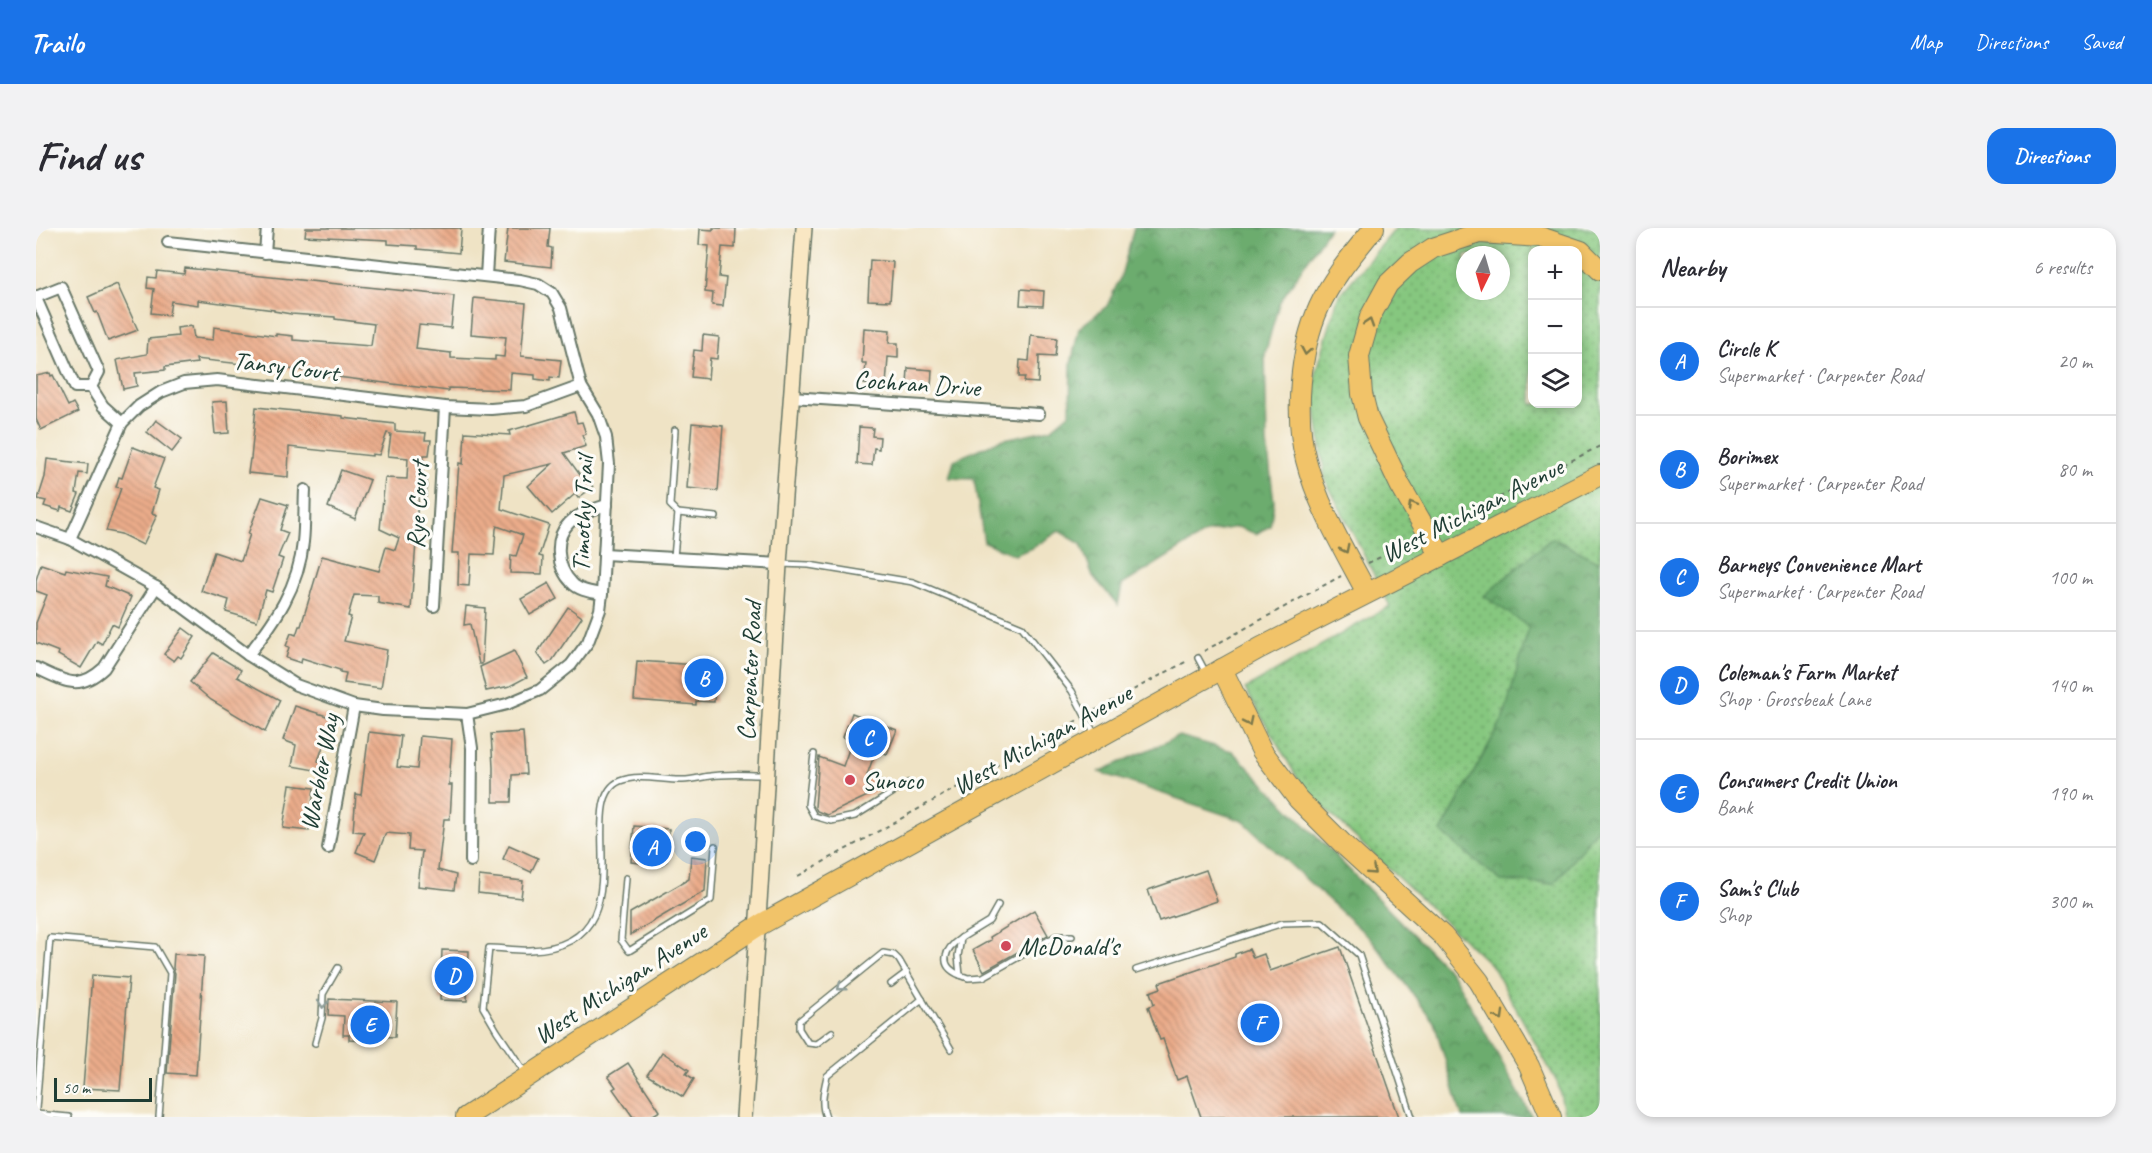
<!DOCTYPE html>
<html lang="en">
<head>
<meta charset="utf-8">
<style>
	:root { --surface:#fff; --page:#f2f2f3; --text:#2b2b33; --muted:#7c7c81; --line:#e1e1e2; --accent:#1a73e8 }
	body { margin:0; font-family:Caveat,sans-serif; background:var(--page); color:var(--text) }
	.controls { position:absolute; right:18px; top:18px; display:grid; overflow:hidden; border-radius:12px; box-shadow:0 3px 9px #0003 }
	.controls button { width:54px; height:54px; display:grid; place-items:center; padding:0; border:0; border-bottom:2px solid var(--line); background:var(--surface); color:var(--text); font:30px sans-serif }
	.compass { position:absolute; left:1420px; top:18px; width:54px; height:54px; border-radius:50%; background:var(--surface); box-shadow:0 3px 9px #0003; rotate:185deg }
	.scale { position:absolute; left:18px; bottom:15px; width:98px; box-sizing:border-box; padding-left:6px; border:3px solid #1f3d34; border-top:0; font-size:16px; line-height:21px; white-space:nowrap; color:#1f3d34; -webkit-text-stroke:4px #fdfcf7; paint-order:stroke }
	.you { position:absolute; left:660px; top:614px; width:21px; height:21px; margin:-15px; border:4px solid #fff; border-radius:50%; background:#1a73e8; box-shadow:0 0 0 9px #1a73e833 }
	.badge { display:grid; place-items:center; width:39px; height:39px; border-radius:50%; background:var(--accent); color:#fff; font-size:20px; font-weight:700 }
	.pin { position:absolute; translate:-50% -50%; border:3px solid #fff; box-shadow:0 2px 6px #0006 }
	.list { margin:0; padding:0; list-style:none }
	h2 { display:flex; justify-content:space-between; align-items:center; height:78px; margin:0; padding:0 24px; font-size:26px }
	h2 small { font-size:20px; font-weight:400; color:var(--muted) }
	.list li { display:grid; grid-template-columns:39px 1fr auto; gap:18px; align-items:center; box-sizing:border-box; height:108px; padding:0 24px; border-top:2px solid var(--line) }
	.list b { display:block; font-size:22px; white-space:nowrap }
	.list p { margin:0; font-size:20px; white-space:nowrap; color:var(--muted) }
	.list em { font-size:20px; font-style:normal; color:var(--muted) }
	.icon { flex:none; width:33px; height:33px; fill:none; stroke:currentColor; stroke-width:2; stroke-linecap:round; stroke-linejoin:round }
	.map { position:relative; flex:none; width:1564px; height:889px; overflow:hidden; border-radius:18px }
	header { display:flex; align-items:center; gap:36px; box-sizing:border-box; height:84px; padding:0 30px; background:var(--accent); color:#fff }
	header strong { font-size:28px }
	nav { display:flex; gap:33px; margin-inline-start:auto; font-size:21px }
	.intro { display:flex; align-items:center; justify-content:space-between; box-sizing:border-box; height:144px; padding:0 36px }
	h1 { margin:0; font-size:42px }
	.button { padding:15px 27px; border-radius:18px; background:var(--accent); color:#fff; font-size:21px; font-weight:700 }
	main { display:flex; gap:36px; padding:0 36px }
	aside { flex:1; background:var(--surface); border-radius:18px; box-shadow:0 3px 9px #0003 }
	.map>svg:first-child { display:block }
	.grass { fill:url(#grass-dots); stroke:#52825a; stroke-width:1.5; fill-rule:evenodd }
	.forest { fill:url(#forest-crowns); stroke:#467451; stroke-width:1.5 }
	.building { fill:url(#building-back-hatch) }
	.lines { fill:none; stroke-linecap:round; stroke-linejoin:round }
	.lane-casing { stroke:#687767; stroke-width:8 }
	.street-casing { stroke:#687767; stroke-width:14 }
	.secondary-casing { stroke:#687767; stroke-width:18 }
	.highway-casing { stroke:#687767; stroke-width:22 }
	.path { stroke:#687767; stroke-width:2; stroke-dasharray:4.5 4.5; stroke-linecap:butt }
	.lane { stroke:#fff; stroke-width:5 }
	.street { stroke:#fff; stroke-width:10 }
	.secondary { stroke:#f9e7c3; stroke-width:15 }
	.highway { stroke:#f1c369; stroke-width:20 }
	.oneway { stroke:#7d794c }
	.oneway2 { stroke:#8f9e9a }
	.poi-dot { fill:#d1495b; stroke:#fdfcf7; stroke-width:2 }
	.labels { text-anchor:middle; stroke-width:6; stroke-linejoin:round; paint-order:stroke }
	.street-label { font-size:26px; fill:#1f3d34; stroke:#fdfcf7 }
	.poi-label { font-size:26px; fill:#1f3d34; stroke:#fdfcf7; text-anchor:start }
</style>
</head>
<body>
<header>
<strong>Trailo</strong>
<nav><a>Map</a><a>Directions</a><a>Saved</a></nav>
</header>
<div class="intro"><h1>Find us</h1><a class="button">Directions</a></div>
<main>
<div class="map">
<svg width="1564" height="889" viewBox="0 0 1564 889">
	<defs>
		<pattern id="grass-dots" width="8" height="8" patternUnits="userSpaceOnUse" patternTransform="scale(1.5)"><rect width="8" height="8" fill="#86c77f"/><path d="M2 2h.1M6 6h.1" fill="none" stroke="#6da369" stroke-width="1.8" stroke-linecap="round"/></pattern>
		<pattern id="forest-crowns" width="20" height="18" patternUnits="userSpaceOnUse" patternTransform="scale(1.5)"><rect width="20" height="18" fill="#6cac6e"/><path d="M2 6a3 3 0 1 1 6 0M12 15a3 3 0 1 1 6 0" fill="none" stroke="#588d5b"/></pattern>
		<pattern id="building-back-hatch" width="6" height="6" patternUnits="userSpaceOnUse" patternTransform="scale(1.5)"><rect width="6" height="6" fill="#ebac8a"/><path d="M-1 5l2 2M0 0l6 6M5-1l2 2" fill="none" stroke="#be8d72"/></pattern>
	</defs>
	<rect width="100%" height="100%" fill="#fdfcf7"/>
	<filter id="ink" filterUnits="userSpaceOnUse"><feTurbulence type="fractalNoise" baseFrequency=".0167" numOctaves="2"/><feDisplacementMap in="SourceGraphic" scale="12" xChannelSelector="R" yChannelSelector="G"/><feConvolveMatrix kernelMatrix="1 2 1 2 8 2 1 2 1" color-interpolation-filters="sRGB"/></filter>
	<filter id="wash" filterUnits="userSpaceOnUse"><feTurbulence type="fractalNoise" baseFrequency=".008" numOctaves="4" result="noise"/><feDisplacementMap in="SourceGraphic" scale="24" xChannelSelector="R" yChannelSelector="G"/><feGaussianBlur stdDeviation="1.35" result="paint"/><feColorMatrix in="noise" values="0 0 0 0 0 0 0 0 0 0 0 0 0 0 0 0 0 1.4 0 .05"/><feComposite in="paint" operator="in"/></filter>
	<g filter="url(#wash)">
		<rect width="100%" height="100%" fill="#efe3c5"/>
		<!-- grass -->
		<path class="grass" d="M1360,0H1564V889H1529L1522,856L1457,739L1268,561L1209,461L1354,378L1289,251L1277,156L1302,69ZM1496,22H1542V176H1496ZM1429,27H1465V63H1429Z"/>
		<!-- forest -->
		<g class="forest">
			<path d="M1098,0H1293L1243,75L1229,126L1231,215L1238,274L1234,298L1220,306L1202,299L1171,304L1086,357L1082,377L1057,348L1045,316L1023,303L998,319L979,327L948,314L938,251L913,250L918,232L964,212L1015,201L1034,185L1035,136L1043,100L1071,78L1085,48Z"/>
			<path d="M1516,310L1564,334V597L1518,656L1465,653L1405,604L1468,489L1493,399L1448,368Z"/>
			<path d="M1143,508L1196,523L1418,748L1496,889H1426L1398,794L1336,712L1207,593L1063,544Z"/>
		</g>
		<g id="blocks">
			<!-- building -->
			<g class="building">
				<path d="M270,0H425L423,25L381,21V18L352,16V12L269,8Z"/>
				<path d="M472,0H514L512,19L516,20L515,39L468,34Z"/>
				<path d="M677,0H700L699,20L686,19L683,49L690,50L687,78L676,77L677,65L669,64L673,18L663,17L664,1L677,2Z"/>
				<path d="M834,32L857,34L854,73L832,72Z"/>
				<path d="M149,40L418,68L415,100L383,97L380,121L415,125V130L459,132V128L468,129L470,109L435,106L438,70L490,75L485,128L525,132L523,150L514,149V153L499,151V147L475,145L474,162L412,160V163L270,145V143L160,131L161,135L129,139V142L99,145L101,158L87,161L81,132L111,126L112,111L142,108L141,100L156,98L158,110L177,112L178,99L240,108V106L257,108V112L335,118L338,96L299,91V89L255,86L238,83V82L162,72V77L135,73L133,87L115,85L118,61L111,60L112,49L120,50L121,43L148,46Z"/>
				<path d="M81,56L102,102L72,113L61,84L59,85L52,69Z"/>
				<path d="M985,61L1008,63L1007,78L984,77Z"/>
				<path d="M828,100L854,102L853,115H862V130L852,129L850,158L828,156L830,135H826Z"/>
				<path d="M667,107L683,109L681,131L674,130L672,151L655,149L658,122L666,123Z"/>
				<path d="M995,107L1021,110L1019,129L1003,128L1002,155L988,154L989,149H983L984,132L993,133Z"/>
				<path d="M872,140L896,142L895,159L871,157Z"/>
				<path d="M14,145L15,148L17,147L32,178L37,175L42,184L5,202L0,191V148Z"/>
				<path d="M191,173L193,205L179,206L176,174Z"/>
				<path d="M220,179L307,188V190L359,196V203L390,205L389,212H395L393,227H388L386,252H391L390,269L383,268L379,301H381L375,381L342,375V368L318,367L312,388L315,389L308,413L351,422L345,460L308,455L310,445L304,444V442L266,430L265,435L250,430L253,419L250,418L255,405L260,407L263,398H265L286,328L343,343L350,319L359,322L363,310L344,301L349,250L371,251L372,230L352,228L355,206L351,205L343,227L336,226V228L253,219L252,249L212,245L214,231H215Z"/>
				<path d="M538,184L541,195L546,194L550,206L546,207L550,218L528,225L544,247L547,245L557,259L542,270L539,266L516,286L492,258L516,236L468,247L465,281L513,297L503,328L507,329L506,346L474,345L475,327L480,328L487,307L461,298L460,301L458,327L435,326L433,358L422,357L423,325H416L423,235L427,236L429,204L474,207L473,203Z"/>
				<path d="M120,192L146,211L136,224L111,204Z"/>
				<path d="M656,195L687,198L682,263L651,260Z"/>
				<path d="M823,199L837,200L836,208L844,209L843,221L838,220L836,237L821,236Z"/>
				<path d="M97,219L128,231L117,260L123,262L116,285L121,287L107,317L85,306L70,303L85,260L80,259L83,249L86,250Z"/>
				<path d="M11,231L52,236L51,246L43,245L40,265L43,266L36,283L25,279L24,283L8,278L10,273L2,271L9,249Z"/>
				<path d="M305,242L334,252L319,291L292,279Z"/>
				<path d="M226,269L252,277L244,302L252,305L242,329L247,331L236,364L230,362L221,393L190,384L193,372L165,363L178,324L205,333L214,306H212Z"/>
				<path d="M5,336L29,344L30,341L71,349L69,358L95,369L82,399L76,396L66,416L61,413L45,440L22,427L23,424L0,415V395L11,367L0,363V352Z"/>
				<path d="M513,355L522,371L494,387L485,371Z"/>
				<path d="M430,378L449,380L446,436H443L434,396L428,397Z"/>
				<path d="M532,379L546,389L516,433L510,437L501,425Z"/>
				<path d="M147,400L159,409L145,430L142,428L138,433L128,426Z"/>
				<path d="M478,423L491,449L474,458L450,463L444,439Z"/>
				<path d="M177,425L205,442L201,449L244,472L229,504L175,472L154,454Z"/>
				<path d="M601,433L662,437V440L680,442L678,474L660,473V477L598,472Z"/>
				<path d="M259,478L297,490L282,533L286,534L284,543L256,538L260,517L247,512Z"/>
				<path d="M816,485L861,502L851,526L840,522L831,547L857,556L791,587L781,583L779,579L783,529L807,538L816,513L807,509Z"/>
				<path d="M333,504L365,508L361,539L381,541L384,508L416,511L413,557H416L414,591H408L402,642L420,647L418,662L382,658L386,623L372,622L373,607L350,605L339,632L320,624L328,604L317,603L320,566L325,567Z"/>
				<path d="M487,504L490,546L476,547L475,574H457V539L455,506Z"/>
				<path d="M254,557L278,560L273,603L247,600Z"/>
				<path d="M598,598L633,601L631,633L625,637L595,634Z"/>
				<path d="M473,617L502,630L495,644L467,631Z"/>
				<path d="M655,628L671,630L669,663L594,707V685L653,651Z"/>
				<path d="M1170,642L1181,673L1123,693L1112,662Z"/>
				<path d="M443,648L487,653L485,670L442,665Z"/>
				<path d="M998,682L1012,707L948,743L937,722L955,712L954,709Z"/>
				<path d="M1304,719L1363,889H1165L1151,848L1141,852L1127,811L1124,812L1112,779L1118,776L1114,764L1125,760L1123,755L1199,729V726L1213,721L1217,730L1228,726L1234,743Z"/>
				<path d="M406,722L433,723L431,773L404,772Z"/>
				<path d="M138,726L168,728L160,847L131,845L139,745L137,740Z"/>
				<path d="M56,747L93,750L84,862L47,860Z"/>
				<path d="M293,771L361,774L359,809L335,808V813L313,812V807H307L308,788L292,787Z"/>
				<path d="M626,824L653,842L650,846L658,851L647,869L611,847Z"/>
				<path d="M592,835L624,883L614,889H597L577,861L580,859L572,848Z"/>
			</g>
		</g>
	</g>
	<g filter="url(#ink)">
		<use href="#blocks" fill-opacity="0" stroke="#687767" stroke-width="1.5"/>
		<g class="lines">
			<!-- lane casing -->
			<g class="lane-casing">
				<g id="lane">
					<path d="M639,202L634,277L642,285L680,289"/>
					<path d="M638,329L642,285"/>
					<path d="M744,336L773,337L877,354L986,399L1036,463L1059,507"/>
					<path d="M1162,430L1170,445"/>
					<path d="M778,526L772,577L778,588L795,593L819,588L872,555"/>
					<path d="M590,650L585,712L593,723L675,672L679,618"/>
					<path d="M962,677L953,693L925,710L922,728L924,747L932,750L947,749L1020,708H1036"/>
					<path d="M1100,742L1247,695L1286,694L1323,727L1376,889"/>
					<path d="M924,747C902,738 908,721 925,710"/>
					<path d="M855,756L871,744"/>
					<path d="M796,804L780,816L772,815L763,801V793L847,725L858,727L863,732L915,821"/>
					<path d="M279,815L286,790L287,766L302,740"/>
					<path d="M490,846L461,803L447,779L453,720C466,720 481,723 494,722C616,718 534,574 584,553C603,545 628,553 647,552C656,552 666,549 674,548C692,545 711,547 729,547"/>
					<path d="M0,881L14,710L119,719L134,745L123,889"/>
					<path d="M0,886L33,889"/>
					<path d="M790,889C784,876 788,861 791,848L886,771"/>
				</g>
			</g>
			<!-- street casing -->
			<g class="street-casing">
				<g id="street">
					<path d="M229,25L231,0"/>
					<path d="M450,48L453,0"/>
					<path d="M0,69L25,59L63,144L55,159"/>
					<path d="M0,70L39,159H55"/>
					<path d="M55,159L67,178L86,195"/>
					<path d="M756,169L1003,186"/>
					<path d="M0,299L34,311L120,359L212,427L260,457L318,478L347,482L431,486L471,476L504,462L535,437L552,414L564,382L566,366L573,236L570,209L562,186L545,158L525,80L516,65L502,56L484,52L132,14"/>
					<path d="M34,311L86,195L103,178L125,164L148,155L181,152L409,179L455,181L490,178L545,158"/>
					<path d="M568,326L743,336"/>
					<path d="M566,366C556,364 543,363 536,355C520,339 518,310 533,295C543,285 558,281 571,277"/>
					<path d="M398,378L409,179"/>
					<path d="M212,427C239,393 263,359 267,314C269,297 268,279 269,262"/>
					<path d="M0,440C29,453 42,464 68,440L120,359"/>
					<path d="M431,486L436,520L435,633"/>
					<path d="M292,620L318,478"/>
				</g>
			</g>
			<!-- secondary casing -->
			<g class="secondary-casing">
				<path id="secondary" d="M708,889L724,660L743,336L768,0"/>
			</g>
			<!-- highway casing -->
			<g class="highway-casing">
				<g id="highway">
					<path d="M1405,328L1364,257L1332,190L1326,166L1323,128L1334,89L1352,56L1374,35L1397,20L1443,5L1504,9L1545,23L1564,42"/>
					<path d="M1331,365C1309,323 1282,279 1270,232C1258,188 1264,121 1283,79C1296,50 1318,25 1338,0"/>
					<path d="M1186,441L1226,523L1262,571L1310,619L1407,708L1443,753L1493,838L1515,889"/>
					<path d="M430,889L722,698L1224,420L1564,247"/>
				</g>
			</g>
			<!-- path -->
			<g class="path">
				<path d="M1407,298L1564,218"/>
				<path d="M1332,335L1379,313"/>
				<path d="M1168,423L1305,348"/>
				<path d="M1058,483L1153,432"/>
				<path d="M762,648L1042,492"/>
			</g>
			<!-- lane -->
			<use href="#lane" class="lane"/>
			<!-- street -->
			<use href="#street" class="street"/>
			<!-- secondary -->
			<use href="#secondary" class="secondary"/>
			<!-- highway -->
			<use href="#highway" class="highway"/>
		</g>
		<!-- one-way arrows -->
		<defs><path id="oneway-chevron" d="M-2-3.5L2.5 0L-2 3.5" fill="none" stroke-width="1.6" stroke-linecap="round" stroke-linejoin="round" transform="scale(1.5)"/></defs>
		<g class="oneway">
			<use href="#oneway-chevron" transform="translate(1333 95) rotate(-72)"/>
			<use href="#oneway-chevron" transform="translate(1270 123) rotate(100)"/>
			<use href="#oneway-chevron" transform="translate(1376 277) rotate(-120)"/>
			<use href="#oneway-chevron" transform="translate(1309 321) rotate(63)"/>
			<use href="#oneway-chevron" transform="translate(1212 494) rotate(64)"/>
			<use href="#oneway-chevron" transform="translate(1336 643) rotate(43)"/>
			<use href="#oneway-chevron" transform="translate(1464 788) rotate(60)"/>
		</g>
		<g class="oneway2">
			<use href="#oneway-chevron" transform="translate(805 759) rotate(142)"/>
			<use href="#oneway-chevron" transform="translate(287 776) rotate(94)"/>
		</g>
	</g>
	<!-- markers -->
	<g class="poi-dot">
		<circle cx="814" cy="552" r="6"/>
		<circle cx="970" cy="718" r="6"/>
	</g>
	<g class="labels">
		<!-- street labels -->
		<g class="street-label">
			<text transform="translate(250 138) rotate(7)" y="9">Tansy Court</text>
			<text transform="translate(881 155) rotate(4)" y="9">Cochran Drive</text>
			<text transform="translate(381 277) rotate(-87)" y="9">Rye Court</text>
			<text transform="translate(1436 282) rotate(-27)" y="9">West Michigan Avenue</text>
			<text transform="translate(546 286) rotate(-88)" y="9">Timothy Trail</text>
			<text transform="translate(713 443) rotate(-87)" y="9">Carpenter Road</text>
			<text transform="translate(1006 511) rotate(-29)" y="9">West Michigan Avenue</text>
			<text transform="translate(283 544) rotate(-79)" y="9">Warbler Way</text>
			<text transform="translate(584 755) rotate(-33)" y="9">West Michigan Avenue</text>
		</g>
		<!-- poi labels -->
		<g class="poi-label">
			<text x="826" y="561">Sunoco</text>
			<text x="982" y="727">McDonald's</text>
		</g>
	</g>
</svg>
<div class="controls">
<button>+</button>
<button>−</button>
<button><svg class="icon" aria-label="layers" viewBox="0 0 24 24"><path d="M12 4l9 5-9 5-9-5zM3 14l9 5 9-5"/></svg></button>
</div>
<svg class="compass" viewBox="-18 -18 36 36"><path d="M0-13l5 13h-10z" fill="#e53935"/><path d="M0 13l5-13h-10z" fill="#7c7c81"/></svg>
<div class="scale">50 m</div>
<div class="you"></div>
<div class="pin badge" style="left:616px;top:619px">A</div>
<div class="pin badge" style="left:668px;top:450px">B</div>
<div class="pin badge" style="left:832px;top:510px">C</div>
<div class="pin badge" style="left:418px;top:748px">D</div>
<div class="pin badge" style="left:334px;top:797px">E</div>
<div class="pin badge" style="left:1224px;top:795px">F</div>
</div>
<aside>
<h2>Nearby<small>6 results</small></h2>
<ul class="list">
<li><span class="badge">A</span><div><b>Circle K</b><p>Supermarket · Carpenter Road</p></div><em>20 m</em></li>
<li><span class="badge">B</span><div><b>Borimex</b><p>Supermarket · Carpenter Road</p></div><em>80 m</em></li>
<li><span class="badge">C</span><div><b>Barneys Convenience Mart</b><p>Supermarket · Carpenter Road</p></div><em>100 m</em></li>
<li><span class="badge">D</span><div><b>Coleman's Farm Market</b><p>Shop · Grossbeak Lane</p></div><em>140 m</em></li>
<li><span class="badge">E</span><div><b>Consumers Credit Union</b><p>Bank</p></div><em>190 m</em></li>
<li><span class="badge">F</span><div><b>Sam's Club</b><p>Shop</p></div><em>300 m</em></li>
</ul>
</aside>
</main>
</body>
</html>
